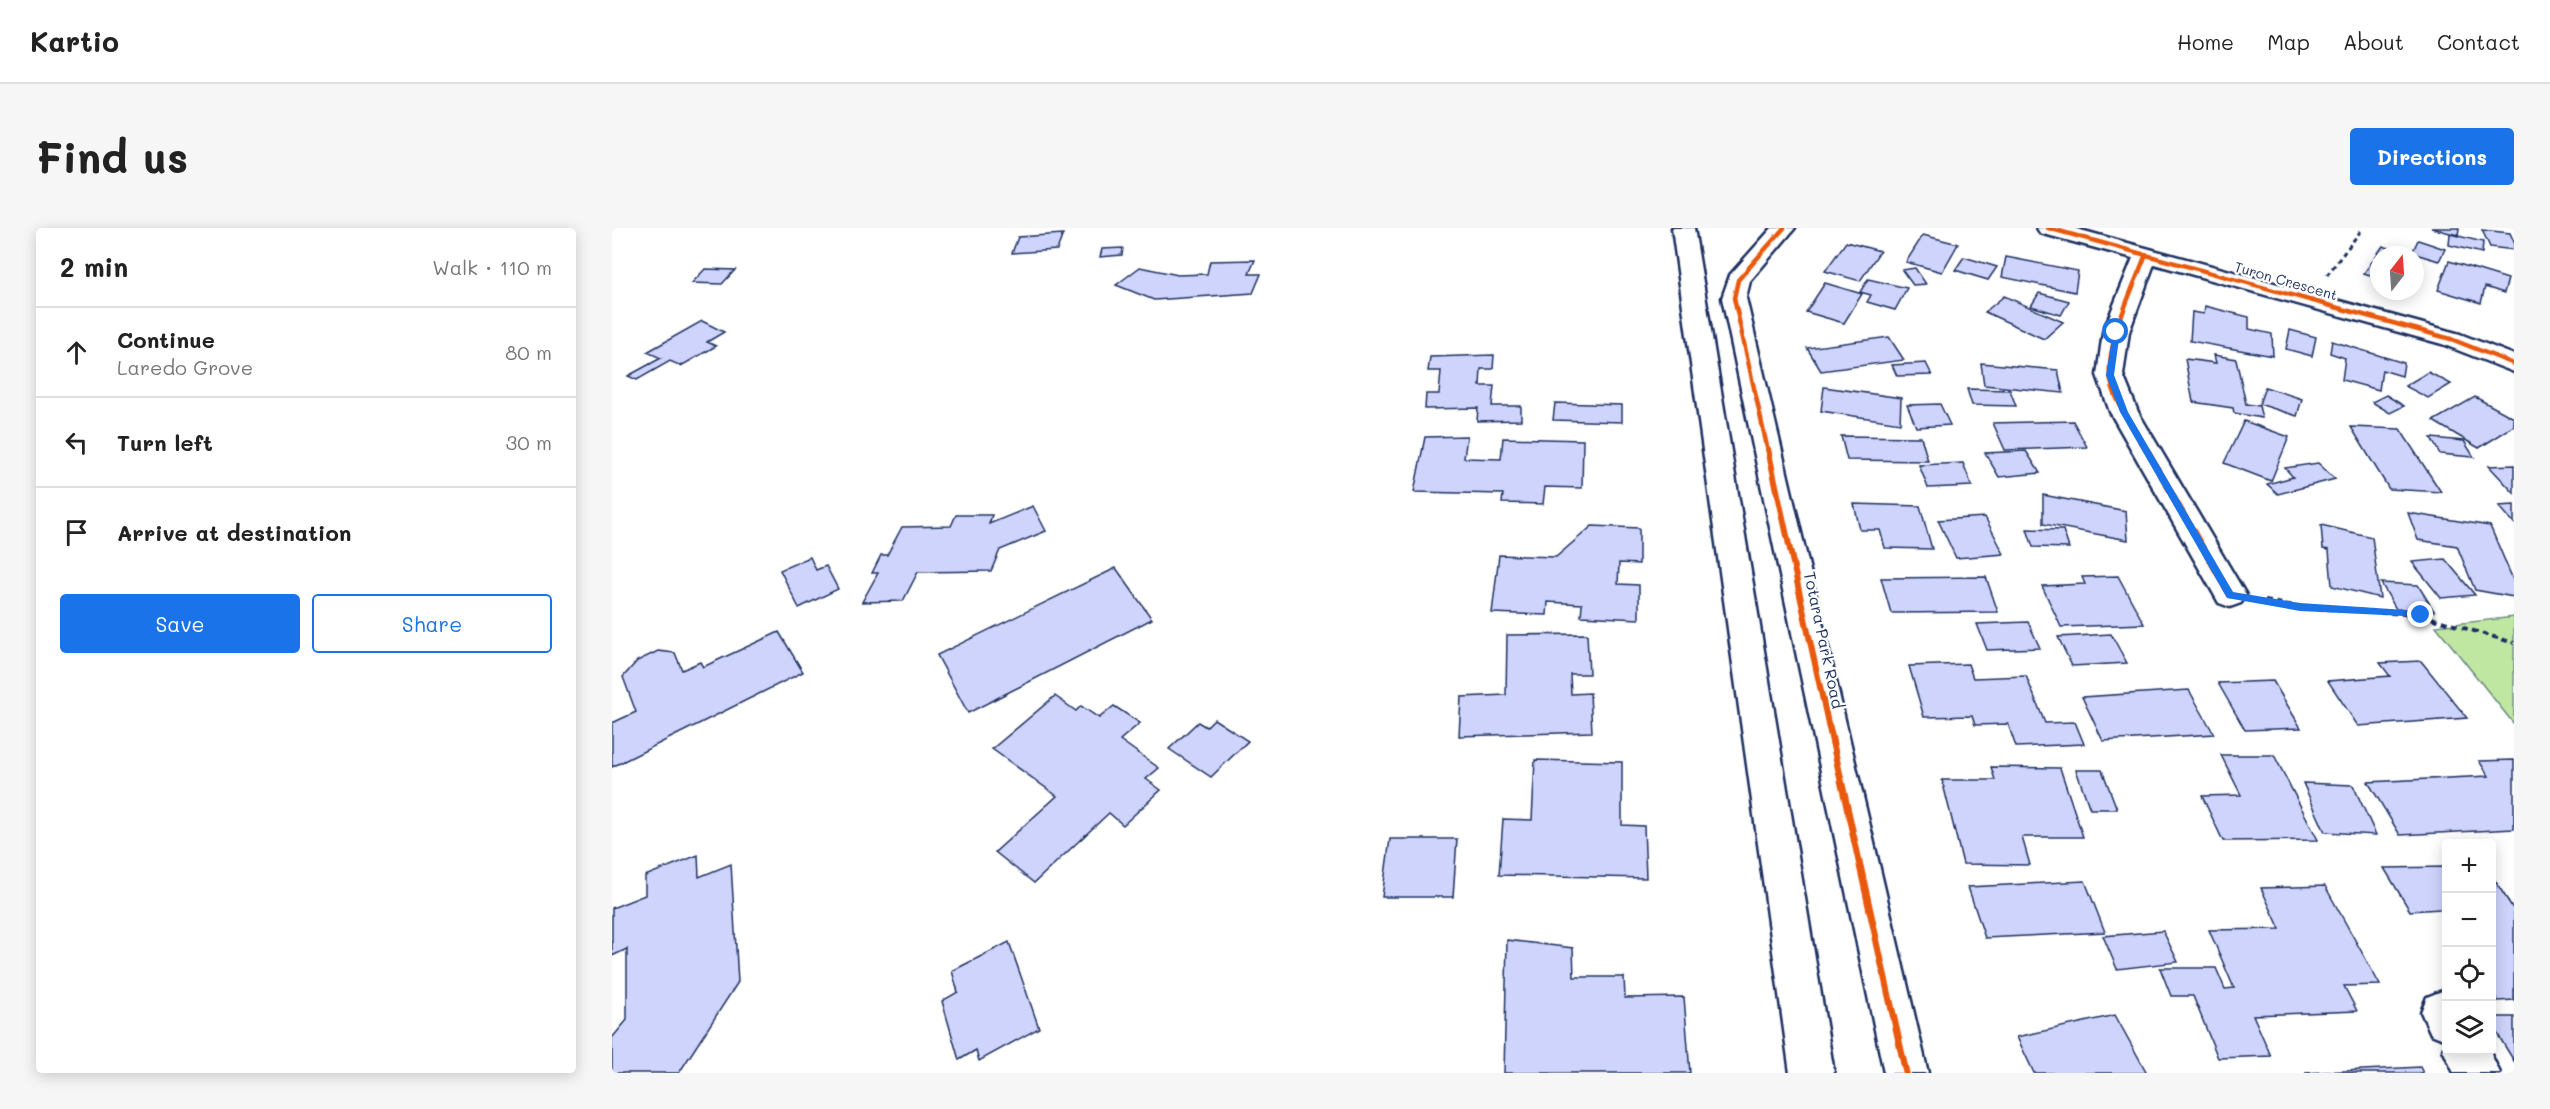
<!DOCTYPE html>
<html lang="en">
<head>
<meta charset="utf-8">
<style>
	:root { --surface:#fff; --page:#f6f6f6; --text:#222; --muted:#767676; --line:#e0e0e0; --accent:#1a73e8 }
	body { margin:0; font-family:Mali,sans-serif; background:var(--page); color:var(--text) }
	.controls { position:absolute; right:18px; bottom:18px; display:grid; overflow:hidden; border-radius:6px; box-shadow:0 3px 15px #0003 }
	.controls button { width:54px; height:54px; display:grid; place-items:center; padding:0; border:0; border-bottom:2px solid var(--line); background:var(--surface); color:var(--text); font:30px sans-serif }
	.compass { position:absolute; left:1758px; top:18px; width:54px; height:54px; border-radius:50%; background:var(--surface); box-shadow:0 3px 15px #0003; rotate:17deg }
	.stop { position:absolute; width:18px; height:18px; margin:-14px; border:4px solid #1a73e8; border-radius:50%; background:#fff }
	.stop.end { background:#1a73e8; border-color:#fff; box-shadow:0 2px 6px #0008 }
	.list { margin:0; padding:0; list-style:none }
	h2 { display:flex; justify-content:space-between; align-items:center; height:78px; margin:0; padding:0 24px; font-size:26px }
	h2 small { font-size:20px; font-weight:400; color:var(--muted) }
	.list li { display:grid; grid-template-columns:39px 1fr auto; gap:18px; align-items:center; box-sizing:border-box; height:90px; padding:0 24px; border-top:2px solid var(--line) }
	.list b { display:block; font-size:22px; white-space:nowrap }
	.list p { margin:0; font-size:20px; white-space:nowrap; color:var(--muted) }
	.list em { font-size:20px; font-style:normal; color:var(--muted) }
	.actions { display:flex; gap:12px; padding:18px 24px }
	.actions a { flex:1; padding:14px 0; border:2px solid var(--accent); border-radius:6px; text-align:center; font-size:21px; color:var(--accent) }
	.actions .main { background:var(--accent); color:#fff }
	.icon { flex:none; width:33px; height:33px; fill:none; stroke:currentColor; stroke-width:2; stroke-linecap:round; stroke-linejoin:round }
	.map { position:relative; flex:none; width:1902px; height:845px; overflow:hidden; border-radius:6px }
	header { display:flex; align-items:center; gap:36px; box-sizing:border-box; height:84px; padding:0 30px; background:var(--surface); border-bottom:2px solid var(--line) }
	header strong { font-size:28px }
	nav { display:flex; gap:33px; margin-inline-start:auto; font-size:21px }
	.intro { display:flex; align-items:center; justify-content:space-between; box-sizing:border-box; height:144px; padding:0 36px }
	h1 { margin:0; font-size:42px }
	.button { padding:15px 27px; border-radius:6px; background:var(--accent); color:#fff; font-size:21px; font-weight:700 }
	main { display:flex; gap:36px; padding:0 36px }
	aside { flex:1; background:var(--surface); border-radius:6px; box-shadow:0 3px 15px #0003 }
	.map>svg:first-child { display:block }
	.green { fill:#c0e7a2; stroke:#6e8b80; stroke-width:1.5 }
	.building { fill:#cfd4fc; stroke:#1b2f5e; stroke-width:1.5 }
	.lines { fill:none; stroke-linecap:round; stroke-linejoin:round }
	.minor-casing { stroke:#1b2f5e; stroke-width:5 }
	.path-far1 { stroke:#1b2f5e; stroke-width:3; stroke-dasharray:4.5 4; stroke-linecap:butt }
	.path { stroke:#1b2f5e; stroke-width:4; stroke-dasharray:6 4.5; stroke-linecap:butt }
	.minor { fill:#fff; fill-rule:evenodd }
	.cycleway-far2-casing { stroke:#fff; stroke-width:8 }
	.cycleway-far1-casing { stroke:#fff; stroke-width:10 }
	.cycleway-casing { stroke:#fff; stroke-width:10 }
	.cycleway-far2 { stroke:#e8590c; stroke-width:4.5 }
	.cycleway-far1 { stroke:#e8590c; stroke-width:6 }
	.cycleway { stroke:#e8590c; stroke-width:7 }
	.route { fill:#1a73e8 }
	.labels { text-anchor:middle; stroke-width:4.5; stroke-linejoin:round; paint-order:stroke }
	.far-street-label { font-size:14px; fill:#1b2f5e; stroke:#fff }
	.street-label { font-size:16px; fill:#1b2f5e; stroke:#fff }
</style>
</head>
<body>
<header>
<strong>Kartio</strong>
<nav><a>Home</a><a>Map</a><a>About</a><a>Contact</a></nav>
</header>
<div class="intro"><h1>Find us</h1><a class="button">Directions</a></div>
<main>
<aside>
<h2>2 min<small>Walk · 110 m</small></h2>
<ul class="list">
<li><svg class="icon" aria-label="ahead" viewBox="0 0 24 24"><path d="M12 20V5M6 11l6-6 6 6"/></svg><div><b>Continue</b><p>Laredo Grove</p></div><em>80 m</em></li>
<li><svg class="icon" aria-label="left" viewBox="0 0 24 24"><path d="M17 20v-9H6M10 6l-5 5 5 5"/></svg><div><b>Turn left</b></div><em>30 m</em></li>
<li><svg class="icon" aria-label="arrive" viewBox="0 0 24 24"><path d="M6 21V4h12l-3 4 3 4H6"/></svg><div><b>Arrive at destination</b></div></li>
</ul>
<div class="actions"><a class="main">Save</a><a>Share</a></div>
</aside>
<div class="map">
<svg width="1902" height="845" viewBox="0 0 1902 845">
	<rect width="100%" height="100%" fill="#fff"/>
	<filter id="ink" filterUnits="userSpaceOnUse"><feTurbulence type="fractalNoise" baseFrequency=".0167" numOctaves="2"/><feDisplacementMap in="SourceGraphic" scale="12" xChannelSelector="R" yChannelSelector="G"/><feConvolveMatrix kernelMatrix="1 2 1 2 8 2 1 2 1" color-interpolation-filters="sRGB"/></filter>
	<g filter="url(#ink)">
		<!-- green -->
		<path class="green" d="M1902,389V496L1824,398Z"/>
		<!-- building -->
		<g class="building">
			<path d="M1819,0H1847L1846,7L1838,5Z"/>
			<path d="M1870,2L1898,5L1902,14V22L1878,19Z"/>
			<path d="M451,6L445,22L400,25L406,9Z"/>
			<path d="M1838,6L1871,14L1870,25L1837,17Z"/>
			<path d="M1311,7L1346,16L1330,44L1294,34Z"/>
			<path d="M1806,12L1833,21L1827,33L1800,25Z"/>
			<path d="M1234,14L1268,23L1248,53L1213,43Z"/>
			<path d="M1771,18L1798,27H1767V50L1752,45Z"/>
			<path d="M511,20L510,27L488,29L490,21Z"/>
			<path d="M1352,29L1385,39L1376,52L1343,42Z"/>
			<path d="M1394,29L1466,43L1463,64L1390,49Z"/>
			<path d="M643,32L637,46H649L641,65L542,72L504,57L528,39L566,47L595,46L598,33Z"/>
			<path d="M1837,33L1896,51L1892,65L1873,59L1869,75L1826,62Z"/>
			<path d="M1303,40L1314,56L1301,57L1290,42Z"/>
			<path d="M93,41L123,42L110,56L80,55Z"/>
			<path d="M1256,51L1295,60L1283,82L1255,74L1259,67L1248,64Z"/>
			<path d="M1213,55L1250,66L1232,95L1194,84Z"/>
			<path d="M1427,65L1457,73L1449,87L1419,78Z"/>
			<path d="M1392,68L1451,94L1432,111L1373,84Z"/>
			<path d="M1593,78L1637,89V101L1660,106L1661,128L1578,113L1580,84L1592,86Z"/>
			<path d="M90,93L112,104L95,114L104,118L69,138L58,133L25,152L16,148L49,130L35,124Z"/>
			<path d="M1678,102L1704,109L1700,128L1674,121Z"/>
			<path d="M1277,109L1292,132L1209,143L1195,120Z"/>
			<path d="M1720,113L1792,135L1790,148L1770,142L1767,162L1730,152L1733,130L1718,125Z"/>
			<path d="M882,127L881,141H869L868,158H882L880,178H909V192L865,193L866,180L813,181L814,166H827L829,143H816L818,129Z"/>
			<path d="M1602,127L1624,131L1634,176L1647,178L1650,190L1622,185L1621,180L1581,174L1573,131L1604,135Z"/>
			<path d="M1314,135L1320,147L1285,148L1280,137Z"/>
			<path d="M1369,135L1446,142L1451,165L1372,157Z"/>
			<path d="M1816,144L1839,156L1816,170L1793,158Z"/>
			<path d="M1212,159L1289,170L1288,195L1209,183Z"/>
			<path d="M1653,159L1690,171L1685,188L1647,176Z"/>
			<path d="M1355,161L1398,162L1404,178L1360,177Z"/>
			<path d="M1774,167L1792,178L1778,185L1760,174Z"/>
			<path d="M1863,169L1902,190V198L1867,220L1821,193Z"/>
			<path d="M943,175L1010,177V194L941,192Z"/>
			<path d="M1328,176L1338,197L1304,199L1295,177Z"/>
			<path d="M1461,193L1475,219L1393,222L1381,195Z"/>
			<path d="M1632,193L1677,209L1659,253L1612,235Z"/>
			<path d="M1739,199L1788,201L1829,264L1777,261Z"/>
			<path d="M855,208L852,230L889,231L891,210L971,212L970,260L933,259L931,276L890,275L891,266L802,264L813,209Z"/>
			<path d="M1229,208L1309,209L1316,233L1235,232Z"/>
			<path d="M1819,210L1852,213L1862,229L1828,226Z"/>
			<path d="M1414,223L1428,245L1387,249L1373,225Z"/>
			<path d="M1351,235L1360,258L1316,260L1307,237Z"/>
			<path d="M1706,235L1723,251L1666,266L1655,256L1681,249L1673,240Z"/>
			<path d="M1902,237V265L1877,238Z"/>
			<path d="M1431,267L1514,283L1516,312L1431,296Z"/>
			<path d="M1242,276L1308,278L1320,321L1273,320L1268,302H1248Z"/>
			<path d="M1902,277V295L1887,278Z"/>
			<path d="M421,278L434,303L388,322L379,343L306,344L291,373L250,374L266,345H260L269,327H275L290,299L339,298L344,287H380L377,296Z"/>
			<path d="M1796,285L1878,298L1902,354V369L1863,362L1845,318L1806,312Z"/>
			<path d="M1373,289L1392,326L1344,330L1326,292Z"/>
			<path d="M1709,297L1760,309L1768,370L1720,358L1717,322L1711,321Z"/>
			<path d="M980,298L1027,300V336L1007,335L1006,356L1027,357V391L969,388L970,376L936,374L935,387L880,385L887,327L944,329Z"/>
			<path d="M1415,301L1451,302L1457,320L1421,319Z"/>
			<path d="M198,329L204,342L214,338L226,361L187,380L168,342Z"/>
			<path d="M1833,331L1863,367L1829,370L1800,334Z"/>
			<path d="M504,340L540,391L356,485L325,427Z"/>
			<path d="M1506,348L1532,396L1449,399L1430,358L1473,356L1470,349Z"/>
			<path d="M1374,349L1386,384L1279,385L1269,350Z"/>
			<path d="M1769,355L1806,357L1822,383L1784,381Z"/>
			<path d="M1416,394L1428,420L1375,422L1365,396Z"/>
			<path d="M167,404L191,444L0,539V495L24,484L11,449L25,433L46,423L63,425L70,442L88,434L91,439Z"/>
			<path d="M975,406L977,446H958L959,466L978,465L980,504L847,508L849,469L894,467L895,407Z"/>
			<path d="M1499,406L1515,435L1460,438L1446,409Z"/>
			<path d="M1809,433L1855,490L1746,498L1716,453L1778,448L1768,435Z"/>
			<path d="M1356,436L1361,450L1414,448L1433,495L1463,494L1472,516L1404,519L1396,496L1363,497L1360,488L1312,489L1297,438Z"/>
			<path d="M1661,453L1689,500L1633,502L1606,455Z"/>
			<path d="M1577,462L1602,506L1491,513L1470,469Z"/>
			<path d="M443,468L464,483L469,478L487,490L502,478L528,495L508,512L547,540L534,551L549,562L511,597L497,585L422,655L383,624L445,568L380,521Z"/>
			<path d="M602,491L636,513L599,549L557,521L586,494L594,499Z"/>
			<path d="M1609,527H1662L1706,612L1611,613L1590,568L1629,567Z"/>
			<path d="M923,532L1010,534V597L1032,598L1034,650L887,647L891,591L920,592Z"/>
			<path d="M1902,532V601L1788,607L1756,554L1877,548L1867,533Z"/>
			<path d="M1379,539L1448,540L1471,609H1410L1418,637L1351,636L1330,552H1383Z"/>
			<path d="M1464,542H1490L1505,581H1478Z"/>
			<path d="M1691,555L1741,557L1764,607L1713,604Z"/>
			<path d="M778,611H845L841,669H770Z"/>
			<path d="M86,627L87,649L119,636L126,754L67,845H0V810L15,792V721L0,728V680L33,667V648Z"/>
			<path d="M1834,639V691L1828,681L1798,683L1772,640Z"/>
			<path d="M1880,648L1902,682V772L1886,773L1880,762Z"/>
			<path d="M1473,653L1493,704L1373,710L1356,659Z"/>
			<path d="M1713,658L1768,757L1732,758L1745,783L1641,787L1659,828L1606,830L1581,768H1559L1548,740H1604L1613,761L1622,760L1597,702L1668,701L1649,660Z"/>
			<path d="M1551,703L1566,734L1505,741L1491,708Z"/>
			<path d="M895,712L961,720L962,749H1012L1013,770L1072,769L1078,845H892Z"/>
			<path d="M397,714L427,800L367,833L364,822L347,832L330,773L346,764L340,743Z"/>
			<path d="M1503,787L1535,845H1422L1405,809Z"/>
			<path d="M1880,789H1902V833L1880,797Z"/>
			<path d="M1808,839L1811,845H1693Z"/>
		</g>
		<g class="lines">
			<!-- minor casing -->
			<g class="minor-casing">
				<g id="minor">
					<path d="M1060,0H1082L1222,845H1178Z"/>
					<path d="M1160,0H1183L1138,53L1134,70L1316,845H1272L1110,70L1118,47Z"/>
					<path d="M1425,0H1461L1848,106L1902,127V144L1830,116L1542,36L1517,104L1511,147L1526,184L1634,367L1629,375L1618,379L1607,375L1498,184L1485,147L1491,104L1521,30L1428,5Z"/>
					<path d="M1830,763L1834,765V812L1819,806L1809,784L1815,769Z"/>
					<path d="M1834,815V822H1877L1888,845H1842L1831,822Z"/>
				</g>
			</g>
			<!-- path-far1 -->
			<path class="path-far1" d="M1715,47L1751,0"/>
			<!-- path -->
			<path class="path" d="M1653,373L1688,379L1809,387L1902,415"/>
			<!-- minor -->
			<use href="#minor" class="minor"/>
			<!-- cycleway-far2 casing -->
			<g class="cycleway-far2-casing">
				<g id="cycleway-far2">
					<path d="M1436,0L1839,111L1902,136"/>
					<path d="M1534,26C1522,58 1495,113 1498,147C1500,170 1523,202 1534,223"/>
					<path d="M1156,223L1122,70L1126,52L1172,0"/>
				</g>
			</g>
			<!-- cycleway-far1 casing -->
			<g class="cycleway-far1-casing">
				<g id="cycleway-far1">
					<path d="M1156,221L1217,500"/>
					<path d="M1534,221L1618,367"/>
				</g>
			</g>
			<!-- cycleway casing -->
			<g class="cycleway-casing">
				<path id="cycleway" d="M1217,498L1294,845"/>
			</g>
			<!-- cycleway-far2 -->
			<use href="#cycleway-far2" class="cycleway-far2"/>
			<!-- cycleway-far1 -->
			<use href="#cycleway-far1" class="cycleway-far1"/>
			<!-- cycleway -->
			<use href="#cycleway" class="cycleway"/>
		</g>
	</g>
	<!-- route -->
	<path class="route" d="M1504,102L1508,104L1502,147L1516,184L1621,364L1688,375L1809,383L1813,384V389L1688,383L1615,370L1508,184L1494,147L1501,104Z"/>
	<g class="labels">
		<!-- far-street labels -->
		<g class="far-street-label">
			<text transform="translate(1674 53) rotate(16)" y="5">Turon Crescent</text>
		</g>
		<!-- street labels -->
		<g class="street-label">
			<text transform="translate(1212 412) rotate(78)" y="6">Totara Park Road</text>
		</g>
	</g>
</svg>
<div class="controls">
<button>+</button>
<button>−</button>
<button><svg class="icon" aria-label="locate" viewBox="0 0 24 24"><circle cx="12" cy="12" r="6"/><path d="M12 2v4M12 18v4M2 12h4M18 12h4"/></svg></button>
<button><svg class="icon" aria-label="layers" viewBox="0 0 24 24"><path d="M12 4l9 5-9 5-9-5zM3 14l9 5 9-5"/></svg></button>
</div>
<svg class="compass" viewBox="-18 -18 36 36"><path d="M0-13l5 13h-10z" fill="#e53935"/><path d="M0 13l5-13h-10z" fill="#767676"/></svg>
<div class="stop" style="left:1504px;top:104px"></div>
<div class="stop end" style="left:1809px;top:387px"></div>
</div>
</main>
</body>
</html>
